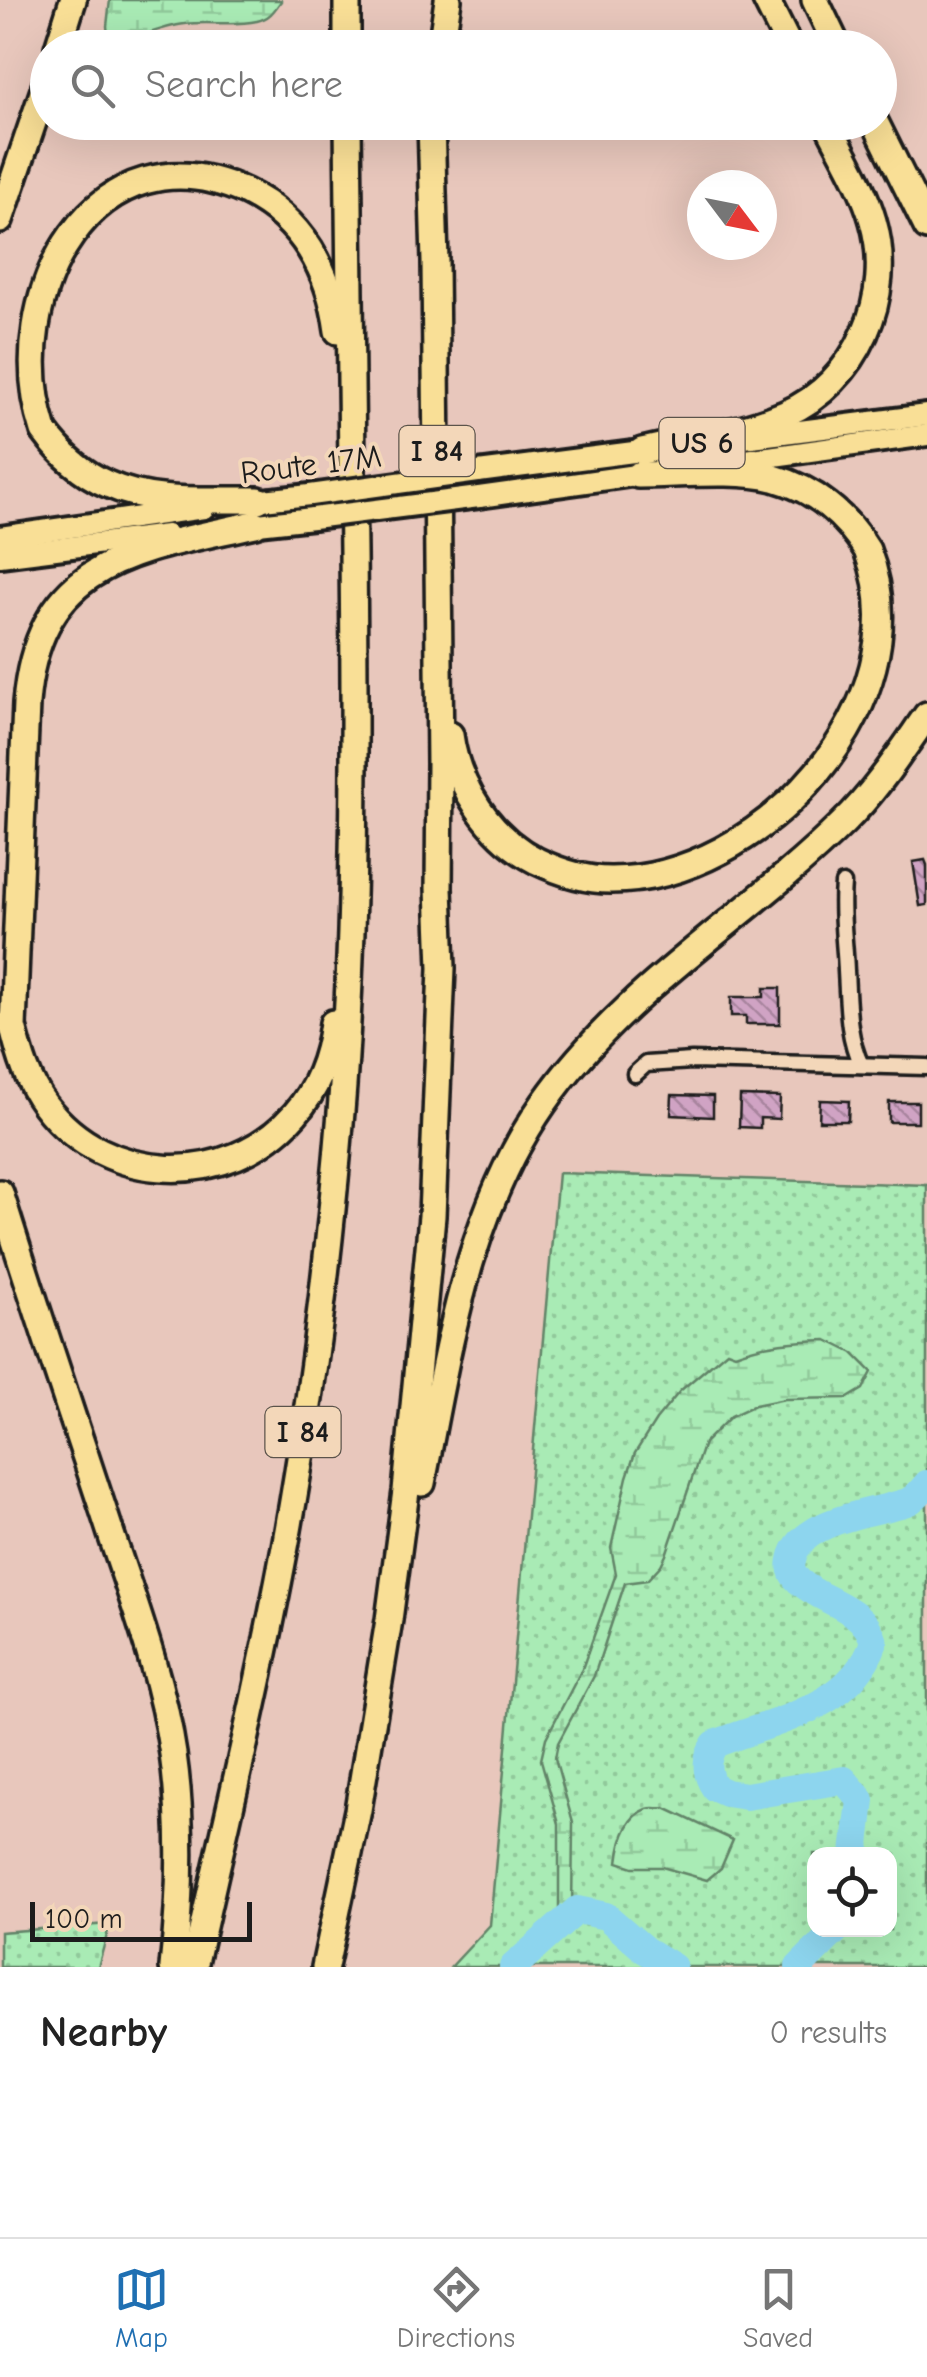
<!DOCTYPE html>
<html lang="en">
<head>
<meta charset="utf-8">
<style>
	:root { --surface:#fff; --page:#f2f2f2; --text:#222; --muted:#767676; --line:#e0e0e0; --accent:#1f6fb2 }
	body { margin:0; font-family:"Comic Neue",sans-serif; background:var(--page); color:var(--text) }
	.controls { position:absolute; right:30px; bottom:30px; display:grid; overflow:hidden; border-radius:20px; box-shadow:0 10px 40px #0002 }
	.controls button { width:90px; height:90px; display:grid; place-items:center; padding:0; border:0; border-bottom:2px solid var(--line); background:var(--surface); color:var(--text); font:50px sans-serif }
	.compass { position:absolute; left:687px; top:170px; width:90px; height:90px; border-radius:50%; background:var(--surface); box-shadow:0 10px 40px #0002; rotate:122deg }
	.scale { position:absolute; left:30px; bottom:25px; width:222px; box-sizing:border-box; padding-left:10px; border:5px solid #1c1c1c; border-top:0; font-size:28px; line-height:35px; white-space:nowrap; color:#1c1c1c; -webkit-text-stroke:8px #f3d7b9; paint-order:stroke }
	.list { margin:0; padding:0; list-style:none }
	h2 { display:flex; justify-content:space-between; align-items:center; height:130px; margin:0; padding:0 40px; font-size:42px }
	h2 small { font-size:32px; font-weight:400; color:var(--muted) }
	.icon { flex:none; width:55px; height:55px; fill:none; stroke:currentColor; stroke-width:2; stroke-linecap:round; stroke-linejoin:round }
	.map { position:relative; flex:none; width:927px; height:1967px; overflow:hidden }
	.search { position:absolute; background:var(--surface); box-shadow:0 10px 40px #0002; left:30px; right:30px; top:30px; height:110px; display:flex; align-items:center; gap:25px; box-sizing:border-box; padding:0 35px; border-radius:55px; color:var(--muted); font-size:38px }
	.sheet { height:270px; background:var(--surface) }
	nav { display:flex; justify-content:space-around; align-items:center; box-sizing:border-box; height:140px; border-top:2px solid var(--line); background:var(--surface); font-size:28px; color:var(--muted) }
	nav a { display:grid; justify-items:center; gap:5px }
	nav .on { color:var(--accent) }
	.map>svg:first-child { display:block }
	.grass { fill:url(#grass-dots); stroke:#628468; stroke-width:2.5; fill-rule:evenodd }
	.wetland { fill:url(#wetland-marsh); stroke:#628468; stroke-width:2.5 }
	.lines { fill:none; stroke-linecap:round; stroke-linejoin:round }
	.river { stroke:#8dd5ee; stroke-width:28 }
	.building { fill:url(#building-back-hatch); stroke:#1c1c1c; stroke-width:2.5 }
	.street-casing { stroke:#1c1c1c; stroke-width:21 }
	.primary-casing { stroke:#1c1c1c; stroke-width:28 }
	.highway-casing { stroke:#1c1c1c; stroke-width:32 }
	.street { stroke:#f3d7b9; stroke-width:14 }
	.primary { stroke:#f9df96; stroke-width:20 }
	.highway { stroke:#f9df96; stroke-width:25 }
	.primary-bridge-casing { stroke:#1c1c1c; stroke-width:28; stroke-linecap:butt }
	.primary-bridge { stroke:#f9df96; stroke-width:20 }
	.labels { text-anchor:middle; stroke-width:8; stroke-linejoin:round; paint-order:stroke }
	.shield { fill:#f3d7b9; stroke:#5c544b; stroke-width:2.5 }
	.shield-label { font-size:30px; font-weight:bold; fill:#1c1c1c }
	.street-label { font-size:32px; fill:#1c1c1c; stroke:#f3d7b9 }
</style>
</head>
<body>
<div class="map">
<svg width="927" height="1967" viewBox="0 0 927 1967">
	<defs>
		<pattern id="grass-dots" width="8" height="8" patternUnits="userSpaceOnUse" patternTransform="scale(2.5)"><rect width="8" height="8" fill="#a9ebb5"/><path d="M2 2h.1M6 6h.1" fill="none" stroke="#91c99b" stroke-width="1.8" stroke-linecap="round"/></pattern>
		<pattern id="wetland-marsh" width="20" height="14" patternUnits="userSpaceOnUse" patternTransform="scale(2.5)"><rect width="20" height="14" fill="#a9ebb5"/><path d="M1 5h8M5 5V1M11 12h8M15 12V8" fill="none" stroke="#91c99b"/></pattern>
		<pattern id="building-back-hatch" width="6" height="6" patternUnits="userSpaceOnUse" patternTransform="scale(2.5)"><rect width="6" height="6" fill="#d0a3c4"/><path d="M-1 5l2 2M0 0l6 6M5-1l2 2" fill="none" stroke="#a8849e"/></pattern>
	</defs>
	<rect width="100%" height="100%" fill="#e8c7bc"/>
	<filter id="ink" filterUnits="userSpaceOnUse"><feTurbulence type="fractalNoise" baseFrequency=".01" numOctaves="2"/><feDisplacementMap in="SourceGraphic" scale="20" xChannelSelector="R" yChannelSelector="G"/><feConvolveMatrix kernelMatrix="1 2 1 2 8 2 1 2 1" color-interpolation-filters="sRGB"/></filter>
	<g filter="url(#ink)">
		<!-- grass -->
		<g class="grass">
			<path d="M558,1173L927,1185V1967H451L490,1925ZM814,1854H890V1930H814Z"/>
			<path d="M110,1924L98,1967H0V1932Z"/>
		</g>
		<!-- wetland -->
		<g class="wetland">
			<path d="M110,0H281V1C274,11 270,18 257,21C234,26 209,21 185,24C159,27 135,40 109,45L107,26Z"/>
			<path d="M827,1340L853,1353L872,1372L863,1389L848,1398L785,1399L755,1405L731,1416L704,1443L666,1555L661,1565L647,1580L625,1583L594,1676L558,1743L555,1758L573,1823L572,1913L559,1926V1824L541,1760L546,1738L582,1669L616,1574L611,1548L627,1477L635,1453L656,1420L680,1391L727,1351L735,1354C766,1343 795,1341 827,1340Z"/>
			<path d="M665,1808L733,1840L721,1868L707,1880L662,1867H633L618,1862C620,1844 626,1817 647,1809C653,1807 659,1809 665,1808Z"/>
		</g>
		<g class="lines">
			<!-- river -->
			<g class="river">
				<path d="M855,1854L861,1800L844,1780L746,1796L726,1793L715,1788C705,1774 705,1758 715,1744C775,1720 850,1710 874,1642C864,1606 823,1603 799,1581C792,1575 790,1569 792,1560C798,1524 860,1514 889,1507C895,1505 905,1504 911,1500C917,1496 923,1489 927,1484"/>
				<path d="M513,1967L577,1910L606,1916L645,1950L673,1967"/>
				<path d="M799,1967L836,1930"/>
			</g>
		</g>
		<!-- building -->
		<g class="building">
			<path d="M925,860L927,865V905L920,906L913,862Z"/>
			<path d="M764,988H780V1024H746V1016H731V997H764Z"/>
			<path d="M672,1095L713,1096V1117L671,1115Z"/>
			<path d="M740,1096L780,1097L779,1119L760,1118V1128L739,1127Z"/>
			<path d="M820,1100L849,1101L848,1121H819Z"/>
			<rect x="889" y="1102" width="29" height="20"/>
		</g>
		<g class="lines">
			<!-- street casing -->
			<g class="street-casing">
				<g id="street">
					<path d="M843,884C840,913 845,942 846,971C848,1004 847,1035 861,1065"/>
					<path d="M635,1074L646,1064L692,1061L927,1067"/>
				</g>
			</g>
			<!-- primary casing -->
			<g class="primary-casing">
				<g id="primary">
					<path d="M736,439L927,415"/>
					<path d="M709,465L927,435"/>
					<path d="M478,472L657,449"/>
					<path d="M479,497L650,473"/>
					<path d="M243,502L310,495"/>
					<path d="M240,526L313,518"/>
					<path d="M0,537L204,508"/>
					<path d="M0,556L167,535"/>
				</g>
			</g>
			<!-- highway casing -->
			<g class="highway-casing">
				<g id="highway">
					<path d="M347,0V48"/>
					<path d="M766,0L790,48"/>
					<path d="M815,0L838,48"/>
					<path d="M58,48L73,0"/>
					<path d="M441,48L448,0"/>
					<path d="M875,122L927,227"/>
					<path d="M0,220L48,78"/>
					<path d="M642,451C689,440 740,433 785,414C858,382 895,296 873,221C863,186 843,154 827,122"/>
					<path d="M258,500C209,499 153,505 107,484C82,473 60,453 44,431C0,296 96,122 246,192C302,219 330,271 338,331"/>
					<path d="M255,524C137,551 38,558 26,704L13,1027C20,1055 27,1081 45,1105C106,1186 228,1190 295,1114C317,1089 329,1056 333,1023"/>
					<path d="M450,735C457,787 490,837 537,861C560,872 584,880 610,880C758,881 927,704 867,550C846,515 814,489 774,478C737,469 677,475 638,475"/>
					<path d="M0,1193C35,1307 74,1420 111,1534C135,1606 162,1679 173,1754C183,1824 181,1896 173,1967"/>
					<path d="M422,1483C448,1352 466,1215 544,1103C623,989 746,919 843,823C876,791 901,752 927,715"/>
					<path d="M194,1967C225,1827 259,1688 285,1547C311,1404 329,1258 341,1112C356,926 355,739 353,552C351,409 350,266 348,122"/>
					<path d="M325,1967L358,1810L389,1620L406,1491L432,1216L442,968L439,888L440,764L435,262L431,122"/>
				</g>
			</g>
			<!-- street -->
			<use href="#street" class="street"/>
			<!-- primary -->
			<use href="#primary" class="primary"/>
			<!-- highway -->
			<use href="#highway" class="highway"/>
			<!-- primary-bridge casing -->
			<g class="primary-bridge-casing">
				<g id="primary-bridge">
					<path d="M310,495L478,472"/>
					<path d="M313,518L479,497"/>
				</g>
			</g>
			<!-- primary-bridge -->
			<use href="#primary-bridge" class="primary-bridge"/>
		</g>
	</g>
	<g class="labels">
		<!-- shield labels -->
		<g class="shield">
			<rect x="659.5" y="418" width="85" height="50" rx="8"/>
			<rect x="399.5" y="426" width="75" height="50" rx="8"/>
			<rect x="265.5" y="1407" width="75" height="50" rx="8"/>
		</g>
		<g class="shield-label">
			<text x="702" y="453">US 6</text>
			<text x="437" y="461">I 84</text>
			<text x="303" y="1442">I 84</text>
		</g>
		<!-- street labels -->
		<g class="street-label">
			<text transform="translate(311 464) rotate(-7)" y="11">Route 17M</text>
		</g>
	</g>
</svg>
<div class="controls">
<button><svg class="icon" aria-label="locate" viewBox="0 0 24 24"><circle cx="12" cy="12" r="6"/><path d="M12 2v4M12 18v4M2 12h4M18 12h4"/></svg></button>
</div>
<svg class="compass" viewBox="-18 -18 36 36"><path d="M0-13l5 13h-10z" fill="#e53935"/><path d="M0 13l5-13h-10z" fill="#767676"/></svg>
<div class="scale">100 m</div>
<div class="search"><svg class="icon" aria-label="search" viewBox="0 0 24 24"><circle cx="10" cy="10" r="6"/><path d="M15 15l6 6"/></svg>Search here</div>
</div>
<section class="sheet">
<h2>Nearby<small>0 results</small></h2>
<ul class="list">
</ul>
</section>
<nav>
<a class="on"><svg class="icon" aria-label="map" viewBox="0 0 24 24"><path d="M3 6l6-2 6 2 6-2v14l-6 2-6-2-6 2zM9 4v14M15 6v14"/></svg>Map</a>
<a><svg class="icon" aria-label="directions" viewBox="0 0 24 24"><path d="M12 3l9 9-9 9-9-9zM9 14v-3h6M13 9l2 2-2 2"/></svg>Directions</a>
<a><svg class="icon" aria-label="saved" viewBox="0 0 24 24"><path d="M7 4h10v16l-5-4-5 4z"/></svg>Saved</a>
</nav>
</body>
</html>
